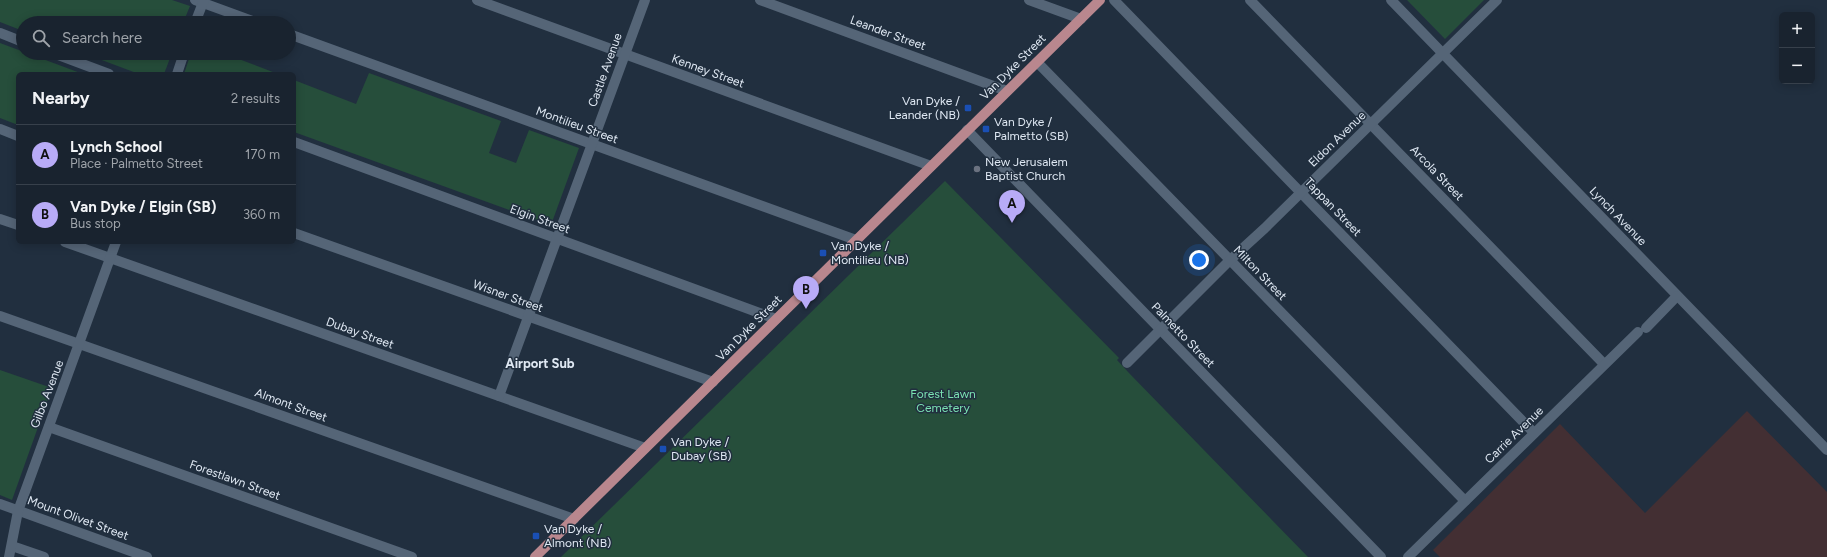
<!DOCTYPE html>
<html lang="en">
<head>
<meta charset="utf-8">
<style>
	:root { --surface:#19232f; --page:#222b37; --text:#f1f3f6; --muted:#9fa4aa; --line:#37404b; --accent:#b8abf7 }
	body { margin:0; font-family:Figtree,sans-serif; background:var(--page); color:var(--text) }
	.controls { position:absolute; right:12px; top:12px; display:grid; overflow:hidden; border-radius:6px; box-shadow:0 2px 10px #0003 }
	.controls button { width:36px; height:36px; display:grid; place-items:center; padding:0; border:0; border-bottom:1px solid var(--line); background:var(--surface); color:var(--text); font:20px sans-serif }
	.you { position:absolute; left:1199px; top:260px; width:14px; height:14px; margin:-10px; border:3px solid #fff; border-radius:50%; background:#1a73e8; box-shadow:0 0 0 6px #1a73e833 }
	.badge { display:grid; place-items:center; width:26px; height:26px; border-radius:50%; background:var(--accent); color:#111; font-size:13px; font-weight:700 }
	.pin { position:absolute; translate:-50% -33px; filter:drop-shadow(0 1px 2px #0008) }
	.pin::after { content:''; position:absolute; top:21px; width:14px; height:12px; background:inherit; clip-path:polygon(0 0,100% 0,50% 100%) }
	.list { margin:0; padding:0; list-style:none }
	h2 { display:flex; justify-content:space-between; align-items:center; height:52px; margin:0; padding:0 16px; font-size:17px }
	h2 small { font-size:13px; font-weight:400; color:var(--muted) }
	.list li { display:grid; grid-template-columns:26px 1fr auto; gap:12px; align-items:center; box-sizing:border-box; height:60px; padding:0 16px; border-top:1px solid var(--line) }
	.list b { display:block; font-size:15px; white-space:nowrap }
	.list p { margin:0; font-size:13px; white-space:nowrap; color:var(--muted) }
	.list em { font-size:13px; font-style:normal; color:var(--muted) }
	.icon { flex:none; width:22px; height:22px; fill:none; stroke:currentColor; stroke-width:2; stroke-linecap:round; stroke-linejoin:round }
	.map { position:relative; flex:none; width:1827px; height:557px; overflow:hidden }
	.search { position:absolute; background:var(--surface); box-shadow:0 2px 10px #0003; left:16px; top:16px; width:280px; height:44px; display:flex; align-items:center; gap:10px; box-sizing:border-box; padding:0 14px; border-radius:22px; color:var(--muted); font-size:15px }
	.panel { position:absolute; background:var(--surface); box-shadow:0 2px 10px #0003; left:16px; top:72px; width:280px; height:172px; border-radius:6px }
	.map>svg:first-child { display:block }
	.industrial { fill:#432f33 }
	.green { fill:#264e3b }
	.lines { fill:none; stroke-linecap:round; stroke-linejoin:round }
	.minor { stroke:#556577; stroke-width:10 }
	.major { stroke:#b9878e; stroke-width:10 }
	.transit-dot { fill:#1a4fb4; stroke:#212f3f; stroke-width:1.5 }
	.worship-dot { fill:#6b7280; stroke:#212f3f; stroke-width:1.5 }
	.labels { text-anchor:middle; stroke-width:3; stroke-linejoin:round; paint-order:stroke }
	.street-label { font-size:12px; fill:#dfe8f3; stroke:#212f3f }
	.poi-label { font-size:12px; fill:#dfe8f3; stroke:#212f3f; text-anchor:start }
	.park-label { font-size:12px; fill:#7be3b3; stroke:#212f3f }
	.neighbourhood-label { font-size:13px; font-weight:bold; fill:#dfe8f3; stroke:#212f3f }
</style>
</head>
<body>
<div class="map">
<svg width="1827" height="557" viewBox="0 0 1827 557">
	<rect width="100%" height="100%" fill="#212f3f"/>
	<!-- industrial -->
	<path class="industrial" d="M1747,411L1827,492V557H1440L1433,550L1560,424L1645,513Z"/>
	<!-- green -->
	<g class="green">
		<path d="M0,0H172L190,6L183,23H23V31L0,22Z"/>
		<path d="M1407,0H1484L1445,39Z"/>
		<path d="M0,43L83,74H18V125L0,118Z"/>
		<path d="M83,53H172L164,74H139Z"/>
		<path d="M191,53H223L278,74H184Z"/>
		<path d="M369,73L501,121L489,153L516,163L529,130L579,148L551,225L294,132V80L356,104Z"/>
		<path d="M945,181L1119,358L1117,360L1129,373L1308,557H561Z"/>
		<path d="M0,370L52,388L12,500L0,495Z"/>
	</g>
	<g class="lines">
		<!-- minor -->
		<g class="minor">
			<path d="M195,0L258,23"/>
			<path d="M477,0L931,166"/>
			<path d="M760,0L1007,91"/>
			<path d="M1029,0L1081,19"/>
			<path d="M1114,0L1534,433"/>
			<path d="M1250,0L1604,364"/>
			<path d="M1391,0L1827,450"/>
			<path d="M195,23L204,0"/>
			<path d="M0,33L23,42"/>
			<path d="M289,34L856,240"/>
			<path d="M53,53L109,74"/>
			<path d="M1037,62L1465,501"/>
			<path d="M177,74L184,53"/>
			<path d="M0,129L18,136"/>
			<path d="M967,130L1381,557"/>
			<path d="M294,142L776,319"/>
			<path d="M0,219L18,225"/>
			<path d="M294,233L713,382"/>
			<path d="M65,242L645,448"/>
			<path d="M0,316L574,519"/>
			<path d="M1646,328L1677,296"/>
			<path d="M1127,363L1230,260L1265,228L1497,0"/>
			<path d="M499,396L645,0"/>
			<path d="M49,427L412,557"/>
			<path d="M0,504L147,557"/>
			<path d="M12,546L44,557"/>
			<path d="M9,557L18,511L116,242"/>
			<path d="M1408,557L1638,332"/>
		</g>
		<!-- major -->
		<path class="major" d="M535,557L1100,0"/>
	</g>
	<!-- markers -->
	<g class="transit-dot">
		<rect x="964" y="104" width="8" height="8" rx="2"/>
		<rect x="982" y="125" width="8" height="8" rx="2"/>
		<rect x="819" y="249" width="8" height="8" rx="2"/>
		<rect x="659" y="445" width="8" height="8" rx="2"/>
		<rect x="532" y="532" width="8" height="8" rx="2"/>
	</g>
	<circle class="worship-dot" cx="977" cy="169" r="4"/>
	<g class="labels">
		<!-- street labels -->
		<g class="street-label">
			<text transform="translate(888 33) rotate(20)" y="4">Leander Street</text>
			<text transform="translate(1013 67) rotate(-45)" y="4">Van Dyke Street</text>
			<text transform="translate(605 70) rotate(-70)" y="4">Castle Avenue</text>
			<text transform="translate(708 71) rotate(20)" y="4">Kenney Street</text>
			<text transform="translate(577 125) rotate(20)" y="4">Montilieu Street</text>
			<text transform="translate(1337 139) rotate(-44)" y="4">Eldon Avenue</text>
			<text transform="translate(1437 173) rotate(46)" y="4">Arcola Street</text>
			<text transform="translate(1333 207) rotate(46)" y="4">Tappan Street</text>
			<text transform="translate(1618 216) rotate(46)" y="4">Lynch Avenue</text>
			<text transform="translate(540 219) rotate(20)" y="4">Elgin Street</text>
			<text transform="translate(1260 273) rotate(46)" y="4">Milton Street</text>
			<text transform="translate(508 296) rotate(20)" y="4">Wisner Street</text>
			<text transform="translate(749 328) rotate(-45)" y="4">Van Dyke Street</text>
			<text transform="translate(360 333) rotate(20)" y="4">Dubay Street</text>
			<text transform="translate(1183 335) rotate(46)" y="4">Palmetto Street</text>
			<text transform="translate(47 394) rotate(-69)" y="4">Gilbo Avenue</text>
			<text transform="translate(291 405) rotate(20)" y="4">Almont Street</text>
			<text transform="translate(1514 435) rotate(-44)" y="4">Carrie Avenue</text>
			<text transform="translate(235 480) rotate(20)" y="4">Forestlawn Street</text>
			<text transform="translate(78 518) rotate(20)" y="4">Mount Olivet Street</text>
		</g>
		<!-- poi labels -->
		<g class="poi-label">
			<text x="960" y="105" text-anchor="end">Van Dyke /<tspan x="960" dy="14">Leander (NB)</tspan></text>
			<text x="994" y="126">Van Dyke /<tspan x="994" dy="14">Palmetto (SB)</tspan></text>
			<text x="985" y="166">New Jerusalem<tspan x="985" dy="14">Baptist Church</tspan></text>
			<text x="831" y="250">Van Dyke /<tspan x="831" dy="14">Montilieu (NB)</tspan></text>
			<text x="671" y="446">Van Dyke /<tspan x="671" dy="14">Dubay (SB)</tspan></text>
			<text x="544" y="533">Van Dyke /<tspan x="544" dy="14">Almont (NB)</tspan></text>
		</g>
		<!-- park labels -->
		<g class="park-label">
			<text x="943" y="398">Forest Lawn<tspan x="943" dy="14">Cemetery</tspan></text>
		</g>
		<!-- neighbourhood labels -->
		<g class="neighbourhood-label">
			<text x="540" y="368">Airport Sub</text>
		</g>
	</g>
</svg>
<div class="controls">
<button>+</button>
<button>−</button>
</div>
<div class="you"></div>
<div class="pin badge" style="left:1012px;top:223px">A</div>
<div class="pin badge" style="left:806px;top:309px">B</div>
<div class="search"><svg class="icon" aria-label="search" viewBox="0 0 24 24"><circle cx="10" cy="10" r="6"/><path d="M15 15l6 6"/></svg>Search here</div>
<section class="panel">
<h2>Nearby<small>2 results</small></h2>
<ul class="list">
<li><span class="badge">A</span><div><b>Lynch School</b><p>Place · Palmetto Street</p></div><em>170 m</em></li>
<li><span class="badge">B</span><div><b>Van Dyke / Elgin (SB)</b><p>Bus stop</p></div><em>360 m</em></li>
</ul>
</section>
</div>
</body>
</html>
